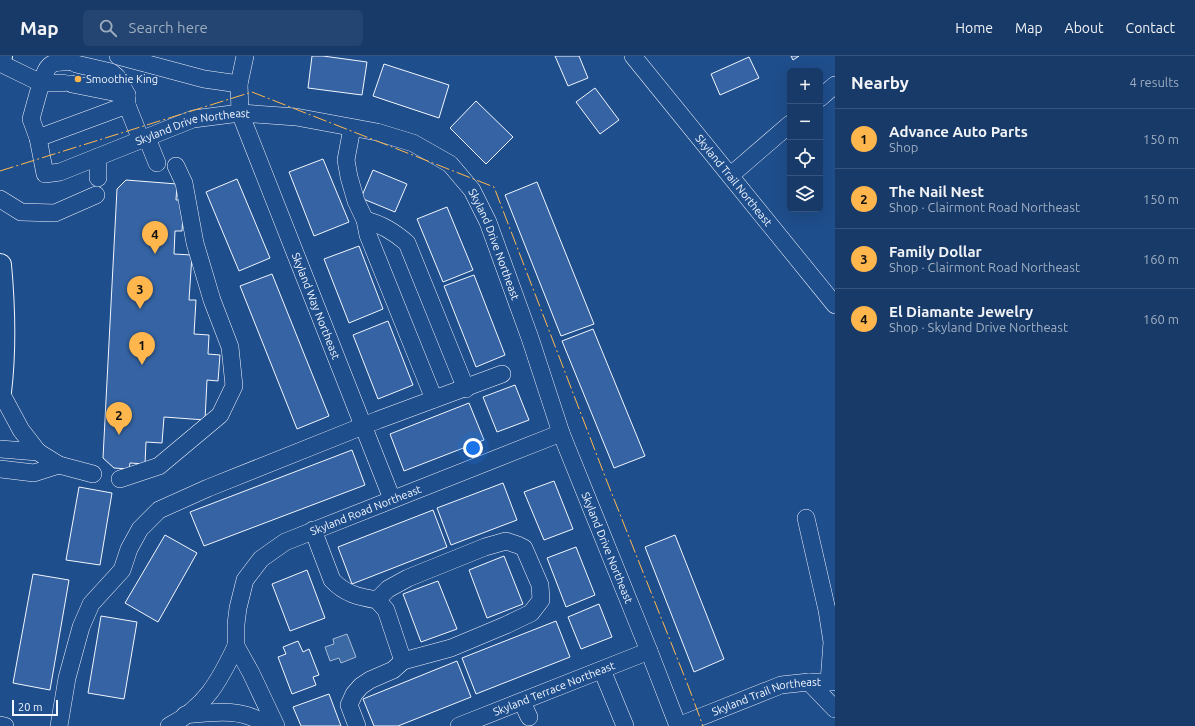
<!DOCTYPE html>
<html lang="en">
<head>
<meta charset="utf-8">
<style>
	:root { --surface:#173a69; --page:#244571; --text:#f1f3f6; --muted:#9eadc0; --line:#36547d; --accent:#ffb74d }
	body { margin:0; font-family:Ubuntu,sans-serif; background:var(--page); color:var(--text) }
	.controls { position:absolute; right:12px; top:12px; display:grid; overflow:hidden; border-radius:6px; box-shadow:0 4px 16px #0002 }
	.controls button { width:36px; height:36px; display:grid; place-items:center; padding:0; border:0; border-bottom:1px solid var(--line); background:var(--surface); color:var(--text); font:20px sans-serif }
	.scale { position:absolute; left:12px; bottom:10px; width:46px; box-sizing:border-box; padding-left:4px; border:2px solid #f2f6ff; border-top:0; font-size:11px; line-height:14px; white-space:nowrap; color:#f2f6ff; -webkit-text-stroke:3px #1f4e8c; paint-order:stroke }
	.you { position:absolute; left:473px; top:392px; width:14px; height:14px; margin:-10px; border:3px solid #fff; border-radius:50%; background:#1a73e8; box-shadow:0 0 0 6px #1a73e833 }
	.badge { display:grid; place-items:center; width:26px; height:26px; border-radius:50%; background:var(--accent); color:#111; font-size:13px; font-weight:700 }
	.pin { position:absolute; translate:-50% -33px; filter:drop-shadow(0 1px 2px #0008) }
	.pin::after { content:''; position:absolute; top:21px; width:14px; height:12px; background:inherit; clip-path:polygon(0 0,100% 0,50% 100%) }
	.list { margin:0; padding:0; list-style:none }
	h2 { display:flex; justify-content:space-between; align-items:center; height:52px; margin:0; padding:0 16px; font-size:17px }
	h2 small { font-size:13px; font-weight:400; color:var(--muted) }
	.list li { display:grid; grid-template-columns:26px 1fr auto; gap:12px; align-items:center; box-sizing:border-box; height:60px; padding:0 16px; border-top:1px solid var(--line) }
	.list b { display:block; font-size:15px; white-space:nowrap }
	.list p { margin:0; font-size:13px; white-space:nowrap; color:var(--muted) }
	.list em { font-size:13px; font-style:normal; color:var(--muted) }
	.icon { flex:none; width:22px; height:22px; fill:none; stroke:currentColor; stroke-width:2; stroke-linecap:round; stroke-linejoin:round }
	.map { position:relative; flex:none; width:835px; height:670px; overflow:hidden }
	header { display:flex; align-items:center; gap:24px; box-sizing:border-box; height:56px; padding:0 20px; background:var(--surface); border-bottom:1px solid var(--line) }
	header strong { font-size:19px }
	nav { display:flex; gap:22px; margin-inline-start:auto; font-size:14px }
	.search { width:280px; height:36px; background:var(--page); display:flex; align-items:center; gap:10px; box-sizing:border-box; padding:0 14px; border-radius:6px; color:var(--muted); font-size:15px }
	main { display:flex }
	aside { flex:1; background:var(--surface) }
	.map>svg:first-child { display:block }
	.water { fill:#3b69a3; stroke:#a8bbd7 }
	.building { fill:#3563a3; stroke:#f2f6ff }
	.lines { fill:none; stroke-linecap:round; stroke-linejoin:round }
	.minor-casing { stroke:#f2f6ff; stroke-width:18 }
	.major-casing { stroke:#f2f6ff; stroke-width:24 }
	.minor { stroke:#1f4e8c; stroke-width:17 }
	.major { stroke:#1f4e8c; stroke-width:22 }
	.power { stroke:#ffb74d; stroke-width:1; stroke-dasharray:14 3 2 3; stroke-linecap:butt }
	.poi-dot { fill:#ffb74d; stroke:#1f4e8c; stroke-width:1.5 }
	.labels { text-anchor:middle; stroke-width:3; stroke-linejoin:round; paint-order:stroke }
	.poi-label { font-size:11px; fill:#f2f6ff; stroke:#1f4e8c; text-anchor:start }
	.street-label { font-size:11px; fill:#f2f6ff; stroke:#1f4e8c }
</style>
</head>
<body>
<header>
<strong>Map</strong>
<div class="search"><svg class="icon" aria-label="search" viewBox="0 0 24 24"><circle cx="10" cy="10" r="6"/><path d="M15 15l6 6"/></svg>Search here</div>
<nav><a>Home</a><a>Map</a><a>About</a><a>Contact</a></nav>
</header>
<main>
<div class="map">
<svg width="835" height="670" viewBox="0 0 835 670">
	<rect width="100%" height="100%" fill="#1f4e8c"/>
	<!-- water -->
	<path class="water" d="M347,578L356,601L341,607L339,602L330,605L325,591L334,588L333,583Z"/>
	<!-- building -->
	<g class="building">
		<path d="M312,0H323L367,6L362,39L308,32Z"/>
		<path d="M555,0H579L588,22L568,30Z"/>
		<path d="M791,0H799L793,4Z"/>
		<path d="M749,1L759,22L720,39L711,18Z"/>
		<path d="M384,8L449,29L439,62L373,40Z"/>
		<path d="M595,32L619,64L600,78L576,46Z"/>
		<path d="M476,45L513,81L486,108L450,72Z"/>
		<path d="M323,103L349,166L314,180L289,116Z"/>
		<path d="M373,114L407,128L395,156L361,142Z"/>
		<path d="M237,123L270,202L239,215L206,136Z"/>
		<path d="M126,124L177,128L176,144H184L182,175H175L174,198L192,199L189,244H196L194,278L209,279L208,298L220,299L218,325L207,324L205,364L164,361L162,387L146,386L145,408L130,407L129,413L114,412L103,402L117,133Z"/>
		<path d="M537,126L594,268L561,280L505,139Z"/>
		<path d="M447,151L473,214L443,226L417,163Z"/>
		<path d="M359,190L383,253L349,267L324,203Z"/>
		<path d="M272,218L329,360L297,373L240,230Z"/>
		<path d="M474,219L505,299L476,311L444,230Z"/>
		<path d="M388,265L413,329L378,343L353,279Z"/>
		<path d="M593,273L645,400L614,412L562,285Z"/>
		<path d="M515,329L529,364L497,376L483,341Z"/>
		<path d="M469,347L484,384L404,415L390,378Z"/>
		<path d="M352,394L365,429L204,490L190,456Z"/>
		<path d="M554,425L573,473L544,484L524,436Z"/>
		<path d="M503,427L517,464L451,489L437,452Z"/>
		<path d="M79,431L112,437L100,509L66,504Z"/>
		<path d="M433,454L447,491L352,528L338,491Z"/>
		<path d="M165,479L197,497L158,566L125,547Z"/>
		<path d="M675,479L724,603L694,616L645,491Z"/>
		<path d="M576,491L595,539L566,551L547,502Z"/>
		<path d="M504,500L523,548L487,562L469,514Z"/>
		<path d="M307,514L325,562L290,575L272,528Z"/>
		<path d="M33,518L69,524L50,634L13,627Z"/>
		<path d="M438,525L457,573L421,586L403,538Z"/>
		<path d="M599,548L612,581L581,593L568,561Z"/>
		<path d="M101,560L137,566L124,643L88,637Z"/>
		<path d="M556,565L570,601L476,638L462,602Z"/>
		<path d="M298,585L303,596L309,593L319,619L313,621L316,629L292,638L278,601L286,598L283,591Z"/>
		<path d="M457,605L471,641L398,670H374L363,643Z"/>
		<path d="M329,638L341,670H301L293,651Z"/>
	</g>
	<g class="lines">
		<!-- minor casing -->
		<g class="minor-casing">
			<g id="minor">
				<path d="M118,0L204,23L239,28"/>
				<path id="s1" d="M245,0L239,28L240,57L392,443"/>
				<path id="s2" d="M633,0L835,249"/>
				<path id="s3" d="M0,7L41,27L31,63L38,82L45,118L60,116L193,63L240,57L296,61L377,76L413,87L450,108L472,134L488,166L530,282L561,377L649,595L678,670"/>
				<path d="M76,8L111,16L117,21L127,39"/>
				<path d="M63,27H41C47,11 48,5 67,6"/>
				<path d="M72,28L127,39V49"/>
				<path d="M820,42L835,29"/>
				<path d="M352,72L346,104L349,121L356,145L365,164L368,179L434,343"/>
				<path d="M38,82L127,49L141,84"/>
				<path d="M147,82L157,107"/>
				<path d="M731,119L790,68"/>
				<path d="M98,122V101"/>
				<path d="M0,143L21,156L55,157L96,139"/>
				<path d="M365,164C382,168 394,176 407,187L466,333"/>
				<path d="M0,335L21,374L38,396"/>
				<path d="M0,393L38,396L59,409L34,417L0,413"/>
				<path d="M59,409L93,418"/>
				<path d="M120,423L159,410L220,359L234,330L230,291L212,244L195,187L184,127L176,110"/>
				<path d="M806,462L827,554L832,586L829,626"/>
				<path d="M313,474L332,524C345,538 359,541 377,544L386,554L403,605L393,614L370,624L361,630L354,638L349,649L357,670"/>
				<path d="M377,544L388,533L408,522L485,491L506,485L518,489L524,492L540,529L541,544L531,557L506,569L451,592L403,605"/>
				<path d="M602,614L625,670"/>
				<path d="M809,626L835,653"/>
				<path d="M522,646L529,661"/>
				<path d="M185,659C213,656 244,651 267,670"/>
				<path d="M0,669L5,670"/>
				<path d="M59,670L67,622L81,571L91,548L122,514L129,493L140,473L159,454L208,432L378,364L502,318"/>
				<path d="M169,670C205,651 219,626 236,590"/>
				<path id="s4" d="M276,670L251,617L236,590V568L238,552L245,524L261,503L285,486L561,377"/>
				<path id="s5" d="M459,670L649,595"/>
				<path id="s6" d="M678,670L781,629L809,626H835"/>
			</g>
		</g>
		<!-- major casing -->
		<g class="major-casing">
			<g id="major">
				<path d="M0,3L1,0"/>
				<path d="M0,209C4,252 5,294 0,336"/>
			</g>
		</g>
		<!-- minor -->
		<use href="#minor" class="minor"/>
		<!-- major -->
		<use href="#major" class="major"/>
		<!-- power -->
		<path class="power" d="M0,115L252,36L494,131L606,423L689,632L703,670"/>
	</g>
	<!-- markers -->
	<circle class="poi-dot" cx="78" cy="23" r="4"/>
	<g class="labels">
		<!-- poi labels -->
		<g class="poi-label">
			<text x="86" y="27">Smoothie King</text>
		</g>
		<!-- street labels -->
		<g class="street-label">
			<text dy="4" stroke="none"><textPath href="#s3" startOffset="296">Skyland Drive Northeast</textPath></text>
			<text dy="4" stroke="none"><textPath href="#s2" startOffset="160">Skyland Trail Northeast</textPath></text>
			<text dy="4" stroke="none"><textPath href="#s3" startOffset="657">Skyland Drive Northeast</textPath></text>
			<text dy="4" stroke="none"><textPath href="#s1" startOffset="265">Skyland Way Northeast</textPath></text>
			<text dy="4" stroke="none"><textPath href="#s4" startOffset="299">Skyland Road Northeast</textPath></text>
			<text dy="4" stroke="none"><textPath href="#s3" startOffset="981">Skyland Drive Northeast</textPath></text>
			<text dy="4" stroke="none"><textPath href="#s5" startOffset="102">Skyland Terrace Northeast</textPath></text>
			<text dy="4" stroke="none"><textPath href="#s6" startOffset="94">Skyland Trail Northeast</textPath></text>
		</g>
	</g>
</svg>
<div class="controls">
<button>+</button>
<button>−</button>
<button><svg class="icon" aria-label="locate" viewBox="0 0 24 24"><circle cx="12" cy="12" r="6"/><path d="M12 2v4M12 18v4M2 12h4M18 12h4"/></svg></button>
<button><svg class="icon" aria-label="layers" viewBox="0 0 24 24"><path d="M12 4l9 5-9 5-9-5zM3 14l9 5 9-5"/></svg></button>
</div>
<div class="scale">20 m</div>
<div class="you"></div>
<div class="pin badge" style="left:142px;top:309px">1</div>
<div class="pin badge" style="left:119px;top:379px">2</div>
<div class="pin badge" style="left:140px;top:253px">3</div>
<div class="pin badge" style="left:155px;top:198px">4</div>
</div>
<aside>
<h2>Nearby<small>4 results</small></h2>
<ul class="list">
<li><span class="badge">1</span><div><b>Advance Auto Parts</b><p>Shop</p></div><em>150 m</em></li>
<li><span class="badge">2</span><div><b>The Nail Nest</b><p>Shop · Clairmont Road Northeast</p></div><em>150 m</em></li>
<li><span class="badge">3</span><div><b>Family Dollar</b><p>Shop · Clairmont Road Northeast</p></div><em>160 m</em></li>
<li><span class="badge">4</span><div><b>El Diamante Jewelry</b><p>Shop · Skyland Drive Northeast</p></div><em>160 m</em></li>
</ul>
</aside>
</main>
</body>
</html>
